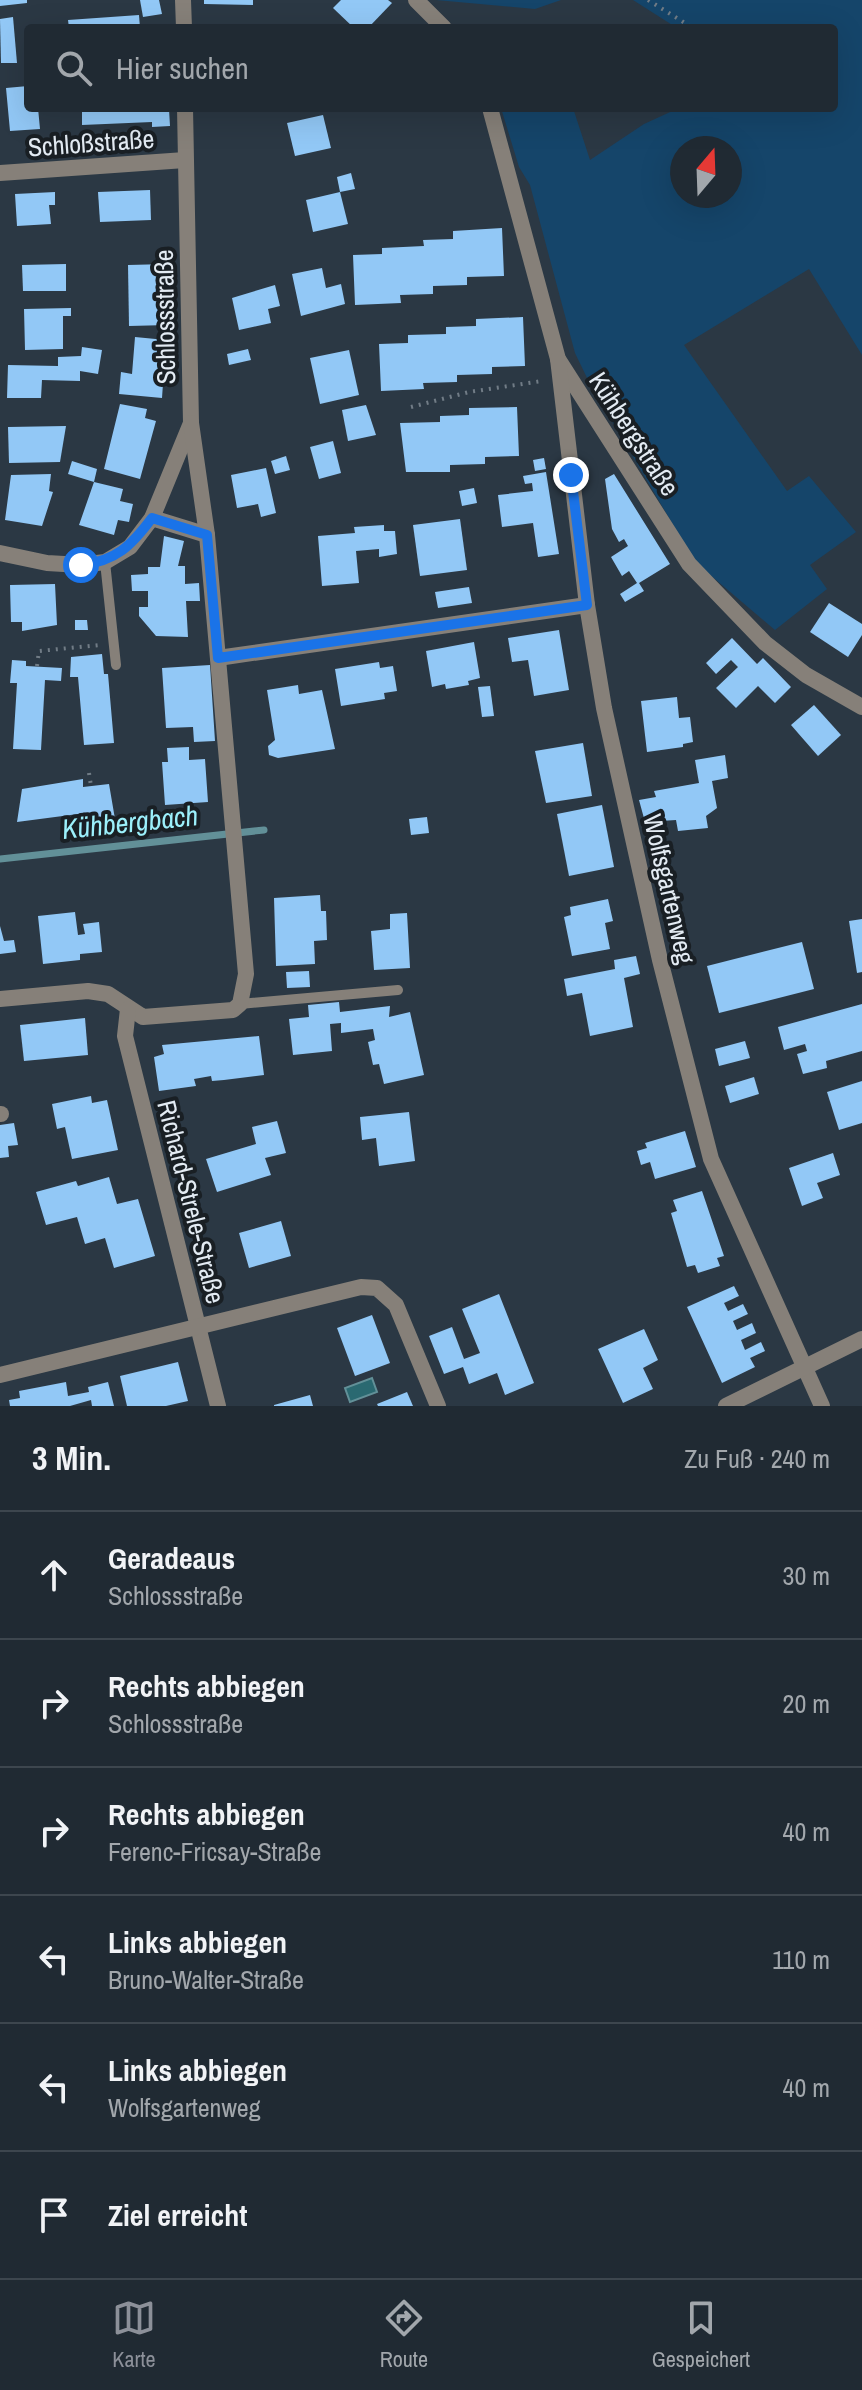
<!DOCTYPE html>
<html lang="de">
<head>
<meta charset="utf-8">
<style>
	:root { --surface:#202a33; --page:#28323b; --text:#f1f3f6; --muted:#a2a7ac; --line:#3d464e; --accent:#8c9099 }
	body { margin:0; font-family:"Archivo Narrow",sans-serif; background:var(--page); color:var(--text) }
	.compass { position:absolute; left:670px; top:136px; width:72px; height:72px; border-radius:50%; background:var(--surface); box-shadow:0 8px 32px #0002; rotate:19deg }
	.stop { position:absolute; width:24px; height:24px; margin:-18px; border:6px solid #1a73e8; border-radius:50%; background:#fff }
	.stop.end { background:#1a73e8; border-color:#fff; box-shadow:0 2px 8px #0008 }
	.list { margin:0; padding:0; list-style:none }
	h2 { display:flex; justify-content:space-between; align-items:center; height:104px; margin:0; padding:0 32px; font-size:34px }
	h2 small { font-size:26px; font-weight:400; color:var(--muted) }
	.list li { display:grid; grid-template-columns:52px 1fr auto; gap:24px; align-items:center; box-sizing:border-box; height:128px; padding:0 32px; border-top:2px solid var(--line) }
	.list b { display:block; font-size:30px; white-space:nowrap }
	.list p { margin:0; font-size:26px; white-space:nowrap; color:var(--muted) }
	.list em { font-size:26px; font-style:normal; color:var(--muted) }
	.icon { flex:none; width:44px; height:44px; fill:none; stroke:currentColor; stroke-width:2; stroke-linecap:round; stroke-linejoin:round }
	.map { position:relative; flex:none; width:862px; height:1406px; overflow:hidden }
	.search { position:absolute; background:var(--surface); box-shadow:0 8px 32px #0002; left:24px; right:24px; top:24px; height:88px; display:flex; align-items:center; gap:20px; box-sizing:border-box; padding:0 28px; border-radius:8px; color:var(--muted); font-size:30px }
	.sheet { height:872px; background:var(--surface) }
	nav { display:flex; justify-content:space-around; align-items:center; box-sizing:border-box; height:112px; border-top:2px solid var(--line); background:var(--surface); font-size:22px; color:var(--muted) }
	nav a { display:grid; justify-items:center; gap:4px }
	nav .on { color:var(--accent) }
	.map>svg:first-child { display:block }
	.green { fill:#15456a; fill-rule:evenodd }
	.water { fill:#2a6971; stroke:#629098; stroke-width:2 }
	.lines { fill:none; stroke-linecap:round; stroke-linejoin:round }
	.stream { stroke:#629098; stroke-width:7 }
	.building { fill:#92c8f6 }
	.path { stroke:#717c86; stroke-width:4; stroke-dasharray:2 6; stroke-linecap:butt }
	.service { stroke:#868079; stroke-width:10 }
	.minor { stroke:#868079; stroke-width:16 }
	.route { stroke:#1a73e8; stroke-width:10 }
	.labels { text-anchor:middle; stroke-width:8; stroke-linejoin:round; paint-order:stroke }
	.street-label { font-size:26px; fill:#e3ebf3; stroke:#191f24 }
	.water-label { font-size:28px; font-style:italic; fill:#9cf0fb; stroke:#191f24 }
</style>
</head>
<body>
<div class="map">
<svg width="862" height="1406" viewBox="0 0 862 1406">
	<rect width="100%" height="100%" fill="#2b3844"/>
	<!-- green -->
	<g class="green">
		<path d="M436,0H561L535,9Z"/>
		<path d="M633,0H862V355L809,269L684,345L787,491L809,476L856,532L810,565L827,589L775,630L695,562L590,384L575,353L530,185L519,167L501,108H573L590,160L644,124L679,108H834V28H677ZM682,148H730V196H682Z"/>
	</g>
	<!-- water -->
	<path class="water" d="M372,1378L377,1392L350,1402L345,1388Z"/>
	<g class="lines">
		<!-- stream -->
		<path class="stream" d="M0,859L264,830"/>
	</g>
	<!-- building -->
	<g class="building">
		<path d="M0,0H27V3L0,6Z"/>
		<path d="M140,0H159L162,14L143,17Z"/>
		<path d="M204,0H253V5L204,4Z"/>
		<path d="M341,0H388L392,3L368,28H354L333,8Z"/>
		<path d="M139,15L140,28H69L68,20Z"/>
		<path d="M13,17L17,63H1L0,19Z"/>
		<path d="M28,86V108H38L40,129L10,131L6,88Z"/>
		<path d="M82,108L169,109L170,126L152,127V122L82,125Z"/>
		<path d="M323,115L331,148L295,156L287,123Z"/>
		<path d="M91,138L92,152L59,155L58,140Z"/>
		<path d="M351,173L355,189L340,192L337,177Z"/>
		<path d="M150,190L151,220L100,222L98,192Z"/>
		<path d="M55,192V205H49L51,224L17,226L15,194Z"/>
		<path d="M340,192L348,224L313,232L306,200Z"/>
		<path d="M502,228L504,276L467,277V285L433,286V294L400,295L401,303L355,305L353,255L382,254V248L424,246L423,240L453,239V231Z"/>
		<path d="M66,264V291H23L22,265Z"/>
		<path d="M167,264L168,325L129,326L128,265Z"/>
		<path d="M322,268L326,288L341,284L345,304L301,316L292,274Z"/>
		<path d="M275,285L280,306L268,309L271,323L239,330L232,298Z"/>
		<path d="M71,308V316H63V349L25,350L24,309Z"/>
		<path d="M523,317L525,366L492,367V374L457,375V382L423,383L424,389L381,391L379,344L408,343V335L446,334V327L476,326V319Z"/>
		<path d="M135,337L166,340L162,398L119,394L121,372L132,374Z"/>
		<path d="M82,347L102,350L98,374L80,371V381L42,380L41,398H7L8,365L58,366V357L81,356Z"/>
		<path d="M248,349L251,360L229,365L227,354Z"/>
		<path d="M349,350L359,395L320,404L310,358Z"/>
		<path d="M120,404L147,409L145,418L156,421L140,479L104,469Z"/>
		<path d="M366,405L376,435L348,441L342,410Z"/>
		<path d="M517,407L519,456L485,457V464L450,465V472H406L400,423L440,422V416L469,415V408Z"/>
		<path d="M66,426L60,462L9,463L8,427Z"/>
		<path d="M333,441L341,473L319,479L310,447Z"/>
		<path d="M286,456L290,470L275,474L271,461Z"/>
		<path d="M544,458L546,469L535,471L533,460Z"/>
		<path d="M72,461L97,469L94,482L68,474Z"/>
		<path d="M266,468L276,513L261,517L258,504L237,508L231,475Z"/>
		<path d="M546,472L559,554L538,557L533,523L502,527L498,495L533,491L532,483L525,484L523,476Z"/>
		<path d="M51,474L49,491L53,492L42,526L5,520L11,475Z"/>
		<path d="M614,474L670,564L639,583L644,591L625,602L620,594L637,583L629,571L622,576L611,557L628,546L624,539L619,542L612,529L605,479Z"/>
		<path d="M94,482L123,489L120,501L133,504L129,522L118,520L114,535L79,525Z"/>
		<path d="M474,488L477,503L462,506L459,491Z"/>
		<path d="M460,519L467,570L420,576L413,525Z"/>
		<path d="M384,525V531H395L397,554L379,557V549L356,551L359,583L322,586L318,536L355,533L354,527Z"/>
		<path d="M164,536L184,541L178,566H185V584L199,583L200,601H186L188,637L156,636L139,616V607H148V591H132L131,575L148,574V567H160Z"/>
		<path d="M55,584L57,625L22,631V622H11L10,585Z"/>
		<path d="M469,587L472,603L438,608L435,592Z"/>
		<path d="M829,603L862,624V635L848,657L810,632Z"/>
		<path d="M75,620H87L88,630H75Z"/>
		<path d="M559,630L569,690L534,696L528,660L512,662L508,638Z"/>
		<path d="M732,638L757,664L763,658L791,687L775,703L758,686L736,708L716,688L738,667L731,660L716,674L706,663Z"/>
		<path d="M474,642L480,678L468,681L469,685L446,689L445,684L432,687L426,651Z"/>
		<path d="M102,654L104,674H108L114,743L84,745L78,677H70L71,657Z"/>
		<path d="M12,660L26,661V666L62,668L61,681L45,680L41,750L13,749L17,683H10Z"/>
		<path d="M379,662L380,668L393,666L397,691L384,693L385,699L341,706L335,669Z"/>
		<path d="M210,665L215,741L194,742L193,727L166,728L162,668Z"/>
		<path d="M298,685L299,694L322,690L335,749L278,758L269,755L268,746L275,740L267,690Z"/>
		<path d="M490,686L494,716L482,717L478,687Z"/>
		<path d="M677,697L679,718L690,717L693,742L683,744V747L647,752L641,701Z"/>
		<path d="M814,705L841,735L818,756L791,725Z"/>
		<path d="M583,743L592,796L546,803L535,751Z"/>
		<path d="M189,747V760L205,759L208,802L165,805L162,762H168L167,748Z"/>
		<path d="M725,755L728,778L712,781L717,808L706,816L708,828L678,831L676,820L645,822L639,800L656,797L654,791L699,783L695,760Z"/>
		<path d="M83,779V787L109,784L115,819L81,823L78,814L17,822L22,789Z"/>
		<path d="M602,805L614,867L569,876L557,814Z"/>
		<path d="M427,817L429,833L411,835L409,819Z"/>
		<path d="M320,895L321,911H326L327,940L314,941L315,964L276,966L274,898Z"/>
		<path d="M608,899L613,921L605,923L610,949L572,956L564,917L571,915L570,907Z"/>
		<path d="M75,912L78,935L85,934L83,924L99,922L102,952L80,954V960L43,964L38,916Z"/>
		<path d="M407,913L410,968L374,970L371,931L390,929V914Z"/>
		<path d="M862,919V972L857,973L849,921Z"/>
		<path d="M0,926L4,941L14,940L16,952L0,954Z"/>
		<path d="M802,942L814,989L719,1013L707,966Z"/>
		<path d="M636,956L640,974L624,978L633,1027L590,1036L582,993L567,996L564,979L615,969L614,960Z"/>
		<path d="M309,971L310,987L287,988L286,972Z"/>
		<path d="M339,1002L340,1012L390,1006L389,1017L410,1012L424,1075L384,1084L379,1064L373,1065L368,1042L375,1040L373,1029L341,1033V1023L330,1024L332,1051L293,1055L289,1019L309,1017L308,1005Z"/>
		<path d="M862,1004V1051L826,1061L827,1068L803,1074L797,1054L807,1051L805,1044L784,1050L778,1027Z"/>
		<path d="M85,1018L88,1055L24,1061L20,1025Z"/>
		<path d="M259,1036L264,1075L224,1080L212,1081L211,1076L194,1079L196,1086L159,1091L154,1057L164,1054L162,1045Z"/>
		<path d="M745,1041L750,1058L719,1066L715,1049Z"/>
		<path d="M754,1077L759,1094L730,1103L725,1086Z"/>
		<path d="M862,1081V1123L839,1130L827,1092Z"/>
		<path d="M91,1096L92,1103L107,1100L118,1150L72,1159L65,1127L57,1129L52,1104Z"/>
		<path d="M409,1112L415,1161L379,1166L376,1138L362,1140L360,1117Z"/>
		<path d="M277,1121L286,1153L265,1158L271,1175L217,1192L206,1159L256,1144L252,1127Z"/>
		<path d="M14,1123L18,1145L8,1146L9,1157L0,1158V1125Z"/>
		<path d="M685,1131L696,1167L655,1179L650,1162L641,1165L637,1151L647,1148L645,1143Z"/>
		<path d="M833,1153L840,1175L817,1183L823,1198L802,1206L789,1168Z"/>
		<path d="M109,1177L117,1204L138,1199L155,1256L114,1268L105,1238L85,1244L77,1217L46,1225L36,1192L76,1181L78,1186Z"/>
		<path d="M702,1191L724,1256L717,1258L720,1266L698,1273L695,1265L687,1267L671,1213L677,1211L673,1200Z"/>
		<path d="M281,1221L291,1256L249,1268L239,1233Z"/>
		<path d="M734,1286L739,1296L724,1303L728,1311L743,1304L748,1314L733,1321L737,1330L752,1323L756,1333L741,1340L745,1350L761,1342L765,1351L750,1358L755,1367L722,1383L687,1307Z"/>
		<path d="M499,1294L534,1383L505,1395L497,1373L469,1384L463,1367L444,1374L429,1336L452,1327L464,1359L480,1353L462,1309Z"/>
		<path d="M372,1315L390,1363L355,1376L337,1328Z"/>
		<path d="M644,1329L658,1360L643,1368L653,1389L623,1403L598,1349Z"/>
		<path d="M178,1362L188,1401L166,1406H127L120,1376Z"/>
		<path d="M66,1382L68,1396L89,1392L88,1387L108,1382L114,1406H92L91,1400L70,1406H10L9,1400L20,1398L19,1391Z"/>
		<path d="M407,1392L413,1406H378L377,1404Z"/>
		<path d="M310,1395L313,1406H274V1405Z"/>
	</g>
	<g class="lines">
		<!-- path -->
		<g class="path">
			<path d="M648,0L693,28"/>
			<path d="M411,407L469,392L542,381"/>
			<path d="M37,666L39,651L100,645"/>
			<path d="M89,773L91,786"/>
		</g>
		<!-- service -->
		<g class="service">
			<path d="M105,562L116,665"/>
			<path d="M240,1004L398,990"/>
		</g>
		<!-- minor -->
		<g class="minor">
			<path d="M183,0L184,28"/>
			<path d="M416,0L444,28"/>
			<path d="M490,108L558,359L689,564L765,643L806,675L862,707"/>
			<path d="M0,173L185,160"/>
			<path d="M558,359L587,605L604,708L660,960L711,1159L822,1406"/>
			<path d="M152,518L207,535"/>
			<path d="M0,553L47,563L81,565L105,562L130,547L152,518L191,423L185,108"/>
			<path d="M218,658L587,605"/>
			<path d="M0,999L88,991L108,994L143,1017L233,1010L240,1004L246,974L207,535L191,423"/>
			<path d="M128,1009L125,1036L218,1406"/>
			<path d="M0,1114H1"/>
			<path d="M0,1375L361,1287L377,1288L396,1305L438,1406"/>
			<path d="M726,1406L862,1339"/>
		</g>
	</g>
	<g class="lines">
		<!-- route -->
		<path class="route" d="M81,565C116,561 131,546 152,518L207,535L218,658L587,605L571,475"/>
	</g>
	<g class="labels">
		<!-- street labels -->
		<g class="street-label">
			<text transform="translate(91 143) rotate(-4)" y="9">Schloßstraße</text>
			<text transform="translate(165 317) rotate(-91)" y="9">Schlossstraße</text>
			<text transform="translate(634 434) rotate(57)" y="9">Kühbergstraße</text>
			<text transform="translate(669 889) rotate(77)" y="9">Wolfsgartenweg</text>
			<text transform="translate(191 1202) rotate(76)" y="9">Richard-Strele-Straße</text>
		</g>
		<!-- water labels -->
		<g class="water-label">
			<text transform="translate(130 822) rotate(-6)" y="10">Kühbergbach</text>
		</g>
	</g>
</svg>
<svg class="compass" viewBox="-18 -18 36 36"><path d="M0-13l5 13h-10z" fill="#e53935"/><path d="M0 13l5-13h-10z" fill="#a2a7ac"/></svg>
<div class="stop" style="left:81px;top:565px"></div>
<div class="stop end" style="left:571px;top:475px"></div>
<div class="search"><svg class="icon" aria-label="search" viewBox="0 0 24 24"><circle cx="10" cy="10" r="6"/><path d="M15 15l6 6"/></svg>Hier suchen</div>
</div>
<section class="sheet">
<h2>3 Min.<small>Zu Fuß · 240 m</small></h2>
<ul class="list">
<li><svg class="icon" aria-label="ahead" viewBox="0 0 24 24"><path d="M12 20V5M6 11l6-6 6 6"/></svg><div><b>Geradeaus</b><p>Schlossstraße</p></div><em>30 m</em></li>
<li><svg class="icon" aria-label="right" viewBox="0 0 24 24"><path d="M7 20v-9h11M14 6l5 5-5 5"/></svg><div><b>Rechts abbiegen</b><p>Schlossstraße</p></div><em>20 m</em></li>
<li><svg class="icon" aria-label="right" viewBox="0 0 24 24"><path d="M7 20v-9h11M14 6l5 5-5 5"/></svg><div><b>Rechts abbiegen</b><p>Ferenc-Fricsay-Straße</p></div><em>40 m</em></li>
<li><svg class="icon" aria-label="left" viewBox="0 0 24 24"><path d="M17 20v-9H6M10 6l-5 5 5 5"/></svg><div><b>Links abbiegen</b><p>Bruno-Walter-Straße</p></div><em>110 m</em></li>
<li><svg class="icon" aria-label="left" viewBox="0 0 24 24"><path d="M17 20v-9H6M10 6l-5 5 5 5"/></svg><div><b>Links abbiegen</b><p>Wolfsgartenweg</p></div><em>40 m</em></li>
<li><svg class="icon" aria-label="arrive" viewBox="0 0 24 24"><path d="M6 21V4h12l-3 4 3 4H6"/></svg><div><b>Ziel erreicht</b></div></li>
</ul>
</section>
<nav>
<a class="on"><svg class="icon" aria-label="map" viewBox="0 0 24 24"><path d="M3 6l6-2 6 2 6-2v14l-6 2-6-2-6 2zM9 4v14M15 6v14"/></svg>Karte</a>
<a><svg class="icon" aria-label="directions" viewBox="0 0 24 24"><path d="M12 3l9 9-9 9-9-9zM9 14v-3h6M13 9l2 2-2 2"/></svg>Route</a>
<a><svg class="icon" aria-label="saved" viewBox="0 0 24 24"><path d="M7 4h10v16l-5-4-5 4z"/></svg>Gespeichert</a>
</nav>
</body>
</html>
